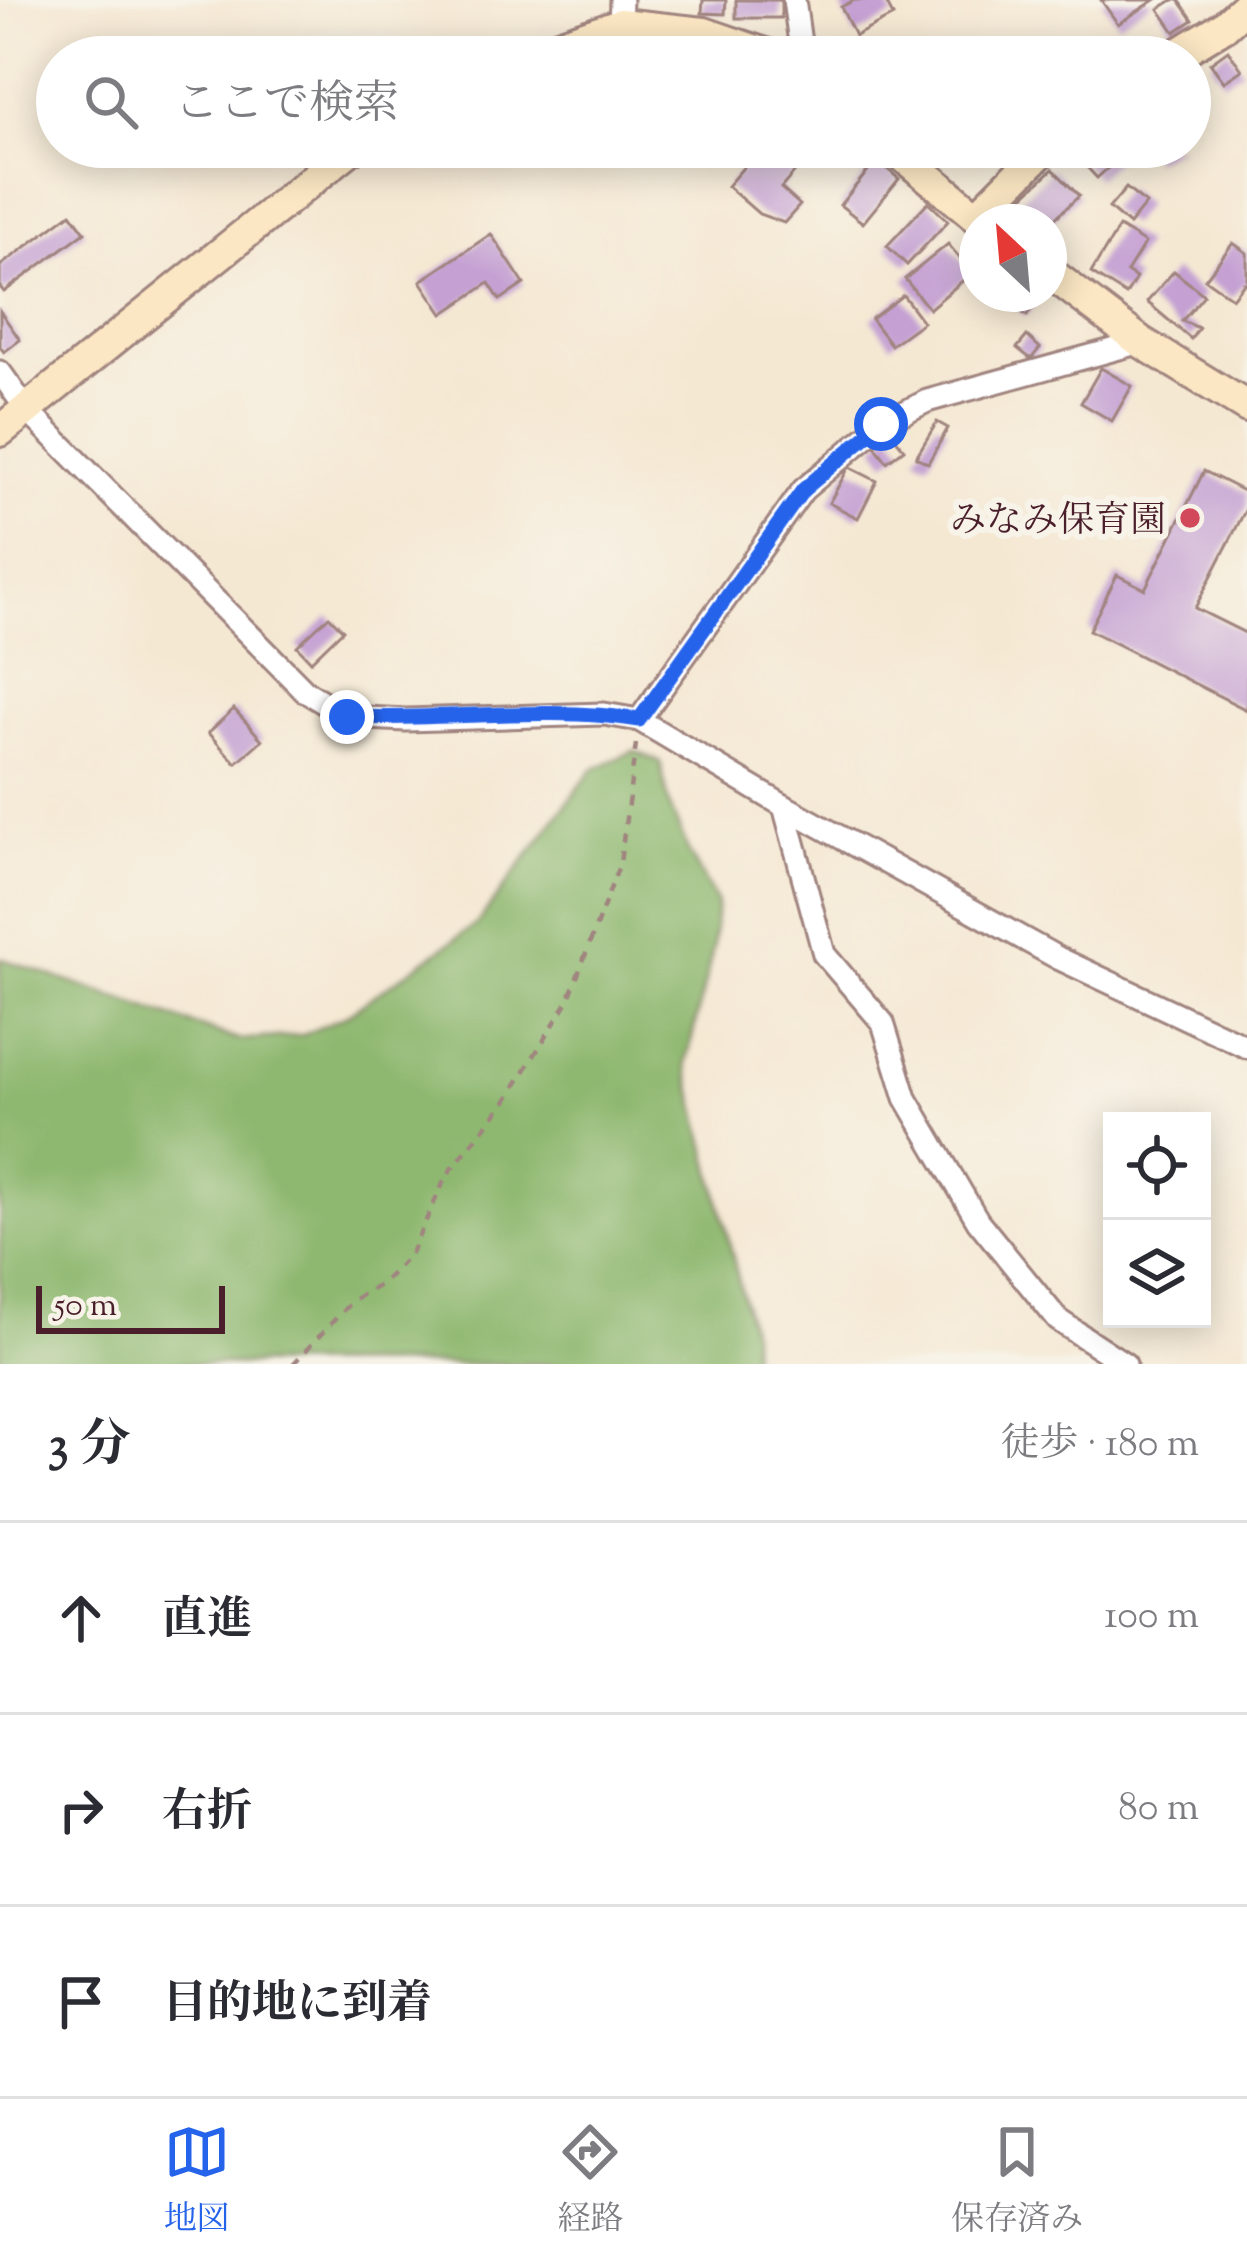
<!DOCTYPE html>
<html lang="ja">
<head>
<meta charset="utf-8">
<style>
	:root { --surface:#fff; --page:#f7f7f7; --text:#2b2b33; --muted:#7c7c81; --line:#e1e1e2; --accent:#2563eb }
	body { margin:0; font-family:"Sorts Mill Goudy","Noto Serif JP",serif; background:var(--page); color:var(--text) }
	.controls { position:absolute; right:36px; bottom:36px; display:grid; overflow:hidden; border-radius:0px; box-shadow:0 6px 30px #0003 }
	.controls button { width:108px; height:108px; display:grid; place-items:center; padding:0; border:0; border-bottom:3px solid var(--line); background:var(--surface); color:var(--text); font:60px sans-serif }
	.compass { position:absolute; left:959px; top:204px; width:108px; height:108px; border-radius:50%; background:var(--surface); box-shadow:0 6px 30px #0003; rotate:334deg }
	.scale { position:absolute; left:36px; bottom:30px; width:189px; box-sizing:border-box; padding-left:12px; border:6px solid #4a1f2b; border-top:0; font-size:33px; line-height:42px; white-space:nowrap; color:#4a1f2b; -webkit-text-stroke:9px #f7f3e8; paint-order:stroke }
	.stop { position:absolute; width:36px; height:36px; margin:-27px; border:9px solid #2563eb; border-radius:50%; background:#fff }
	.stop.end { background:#2563eb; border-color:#fff; box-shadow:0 3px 12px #0008 }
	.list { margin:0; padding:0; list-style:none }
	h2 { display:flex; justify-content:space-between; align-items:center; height:156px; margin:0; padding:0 48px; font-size:51px }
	h2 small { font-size:39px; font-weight:400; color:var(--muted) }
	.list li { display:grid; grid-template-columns:78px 1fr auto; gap:36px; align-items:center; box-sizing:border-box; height:192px; padding:0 48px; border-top:3px solid var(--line) }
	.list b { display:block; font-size:45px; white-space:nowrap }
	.list em { font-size:39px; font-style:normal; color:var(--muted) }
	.icon { flex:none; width:66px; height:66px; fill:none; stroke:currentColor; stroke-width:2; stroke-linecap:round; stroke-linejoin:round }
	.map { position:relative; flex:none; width:1247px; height:1364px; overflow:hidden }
	.search { position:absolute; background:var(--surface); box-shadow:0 6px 30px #0003; left:36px; right:36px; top:36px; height:132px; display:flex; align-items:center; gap:30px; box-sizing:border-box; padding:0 42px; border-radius:66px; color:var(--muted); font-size:45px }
	.sheet { height:732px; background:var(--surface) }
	nav { display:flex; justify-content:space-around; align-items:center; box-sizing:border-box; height:168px; border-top:3px solid var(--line); background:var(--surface); font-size:33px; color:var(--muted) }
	nav a { display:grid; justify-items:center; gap:6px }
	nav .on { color:var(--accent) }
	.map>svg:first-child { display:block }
	.forest { fill:#8eb86f; stroke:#6c6c4d; stroke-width:3 }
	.building { fill:#c4a0d3 }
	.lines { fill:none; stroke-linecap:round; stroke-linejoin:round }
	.street-casing { stroke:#a0847f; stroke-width:27 }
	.secondary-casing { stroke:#a0847f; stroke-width:36 }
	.path { stroke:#a0847f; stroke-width:4.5; stroke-dasharray:9 9; stroke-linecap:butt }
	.street { stroke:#fff; stroke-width:21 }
	.secondary { stroke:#fbe7c3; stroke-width:30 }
	.route { stroke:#2563eb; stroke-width:15 }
	.poi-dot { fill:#d1495b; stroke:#f7f3e8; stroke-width:4.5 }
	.labels { text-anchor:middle; stroke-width:12; stroke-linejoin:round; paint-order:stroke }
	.poi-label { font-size:36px; fill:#4a1f2b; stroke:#f7f3e8; text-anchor:end }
</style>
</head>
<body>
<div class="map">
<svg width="1247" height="1364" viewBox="0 0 1247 1364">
	<rect width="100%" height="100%" fill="#f7f3e8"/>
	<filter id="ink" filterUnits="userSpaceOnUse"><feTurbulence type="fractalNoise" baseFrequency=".00833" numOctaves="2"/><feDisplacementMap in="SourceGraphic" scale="24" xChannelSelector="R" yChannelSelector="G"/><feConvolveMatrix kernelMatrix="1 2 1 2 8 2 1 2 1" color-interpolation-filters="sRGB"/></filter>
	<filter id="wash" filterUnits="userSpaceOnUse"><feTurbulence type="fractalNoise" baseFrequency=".004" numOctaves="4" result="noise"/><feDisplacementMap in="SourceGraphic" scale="48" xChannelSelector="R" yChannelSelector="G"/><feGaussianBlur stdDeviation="2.7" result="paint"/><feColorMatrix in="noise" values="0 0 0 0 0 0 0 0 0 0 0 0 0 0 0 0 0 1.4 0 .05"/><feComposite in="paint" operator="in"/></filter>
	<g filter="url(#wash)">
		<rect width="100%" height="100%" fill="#f5e8d3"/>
		<!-- forest -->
		<path class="forest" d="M634,751L660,762L669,804L689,853L717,903L713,948L686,1063L751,1332L752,1364H0V958L238,1040L303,1035L345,1016L477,924L592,770Z"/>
		<g id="blocks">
			<!-- building -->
			<g class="building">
				<path d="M703,0H726L725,14L702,13Z"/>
				<rect x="736" y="0" width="45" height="18"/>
				<path d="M855,0H885L893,16L855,36L841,7Z"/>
				<path d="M1101,0H1155L1118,24Z"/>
				<path d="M1173,0H1179L1193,20L1175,32L1159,9Z"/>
				<path d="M627,42L630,57H601L599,47Z"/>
				<path d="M639,43H661V55L639,56Z"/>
				<path d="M1228,50L1242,70L1224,82L1210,63Z"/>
				<path d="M761,147H804L811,153L781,188L800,205L784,223L759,214L727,186Z"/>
				<path d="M850,147H857L869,157L858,169L843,155Z"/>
				<path d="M1076,147H1131L1097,178L1072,151Z"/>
				<path d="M1147,147H1181L1153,160Z"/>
				<path d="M877,160L899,179L863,223L840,205Z"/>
				<path d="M1053,169L1079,196L1051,222H1028L1013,206Z"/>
				<path d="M1126,188L1146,204L1129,225L1109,208Z"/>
				<path d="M928,202L948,221L907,265L887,246Z"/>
				<path d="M71,213L85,232L4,292L0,287V266Z"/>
				<path d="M1119,227L1145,243L1127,272L1136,278L1126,295L1091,273Z"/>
				<path d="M491,234L524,284L500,300L489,283L443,314L421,281Z"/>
				<path d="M1233,243L1247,253V285L1244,283L1232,298L1205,279Z"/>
				<path d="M948,244L972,273L929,309L905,279Z"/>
				<path d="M1174,271L1204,295L1182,321L1199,328L1191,339L1147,302Z"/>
				<path d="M995,294H1041L1027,316Z"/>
				<path d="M903,295L923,322L891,345L871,319Z"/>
				<path d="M0,311L20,340L4,352L0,347Z"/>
				<path d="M1027,336L1040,348L1031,359L1017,348Z"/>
				<path d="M1101,368L1132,386L1112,421L1081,403Z"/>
				<path d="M937,422L948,428L928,463L916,457Z"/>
				<path d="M891,433L904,449L887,462L875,446Z"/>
				<path d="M849,467L877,481L858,518L829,503Z"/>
				<path d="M1204,471L1247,493V507L1195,608L1247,634V710L1089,630L1117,575L1145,589Z"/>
				<path d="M329,616L343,630L311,661L297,646Z"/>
				<path d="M234,709L262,740L236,763L208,733Z"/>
			</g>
		</g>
	</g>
	<g filter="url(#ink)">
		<use href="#blocks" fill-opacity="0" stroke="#a0847f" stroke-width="3"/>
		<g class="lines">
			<!-- street casing -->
			<g class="street-casing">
				<g id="street">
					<path d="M794,0L802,57"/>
					<path d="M620,24L621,0"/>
					<path d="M0,372L27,410L305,691L347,717L406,720L604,714L639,720L784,806L1058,958L1247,1047"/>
					<path d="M639,720L803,490L881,424L927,401L1141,342"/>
					<path d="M784,806L824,954L883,1023L906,1098L978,1221L1058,1320L1125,1364"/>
				</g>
			</g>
			<!-- secondary casing -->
			<g class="secondary-casing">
				<g id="secondary">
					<path d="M523,57L620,24L704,33L774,57"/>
					<path d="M1173,57L1224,26L1247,5"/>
					<path d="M892,147L983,222"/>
					<path d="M976,217L1046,147"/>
					<path d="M1049,272L1141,342L1247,407"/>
					<path d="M0,431L353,147"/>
				</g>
			</g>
			<!-- path -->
			<path class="path" d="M293,1364L353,1300L381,1284L410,1255L447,1175L506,1101L568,1001L620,863L636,744"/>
			<!-- street -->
			<use href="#street" class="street"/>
			<!-- secondary -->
			<use href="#secondary" class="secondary"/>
		</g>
	</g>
	<g class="lines" filter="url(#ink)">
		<!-- route -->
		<path class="route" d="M347,717C441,721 550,705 639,720L803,490L881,424"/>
	</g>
	<!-- markers -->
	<circle class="poi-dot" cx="1190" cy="518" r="12"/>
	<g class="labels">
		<!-- poi labels -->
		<g class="poi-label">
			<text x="1166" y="531">みなみ保育園</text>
		</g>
	</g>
</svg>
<div class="controls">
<button><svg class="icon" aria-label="locate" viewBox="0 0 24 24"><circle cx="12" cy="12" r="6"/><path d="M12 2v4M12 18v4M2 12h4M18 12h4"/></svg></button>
<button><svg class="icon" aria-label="layers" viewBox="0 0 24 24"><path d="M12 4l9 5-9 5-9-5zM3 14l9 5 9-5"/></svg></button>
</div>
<svg class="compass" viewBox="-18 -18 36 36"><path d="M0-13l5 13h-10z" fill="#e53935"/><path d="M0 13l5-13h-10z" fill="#7c7c81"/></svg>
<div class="scale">50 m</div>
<div class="stop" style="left:881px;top:424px"></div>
<div class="stop end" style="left:347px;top:717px"></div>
<div class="search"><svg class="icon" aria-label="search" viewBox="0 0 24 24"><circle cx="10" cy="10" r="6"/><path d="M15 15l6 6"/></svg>ここで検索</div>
</div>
<section class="sheet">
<h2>3 分<small>徒歩 · 180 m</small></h2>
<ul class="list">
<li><svg class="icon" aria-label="ahead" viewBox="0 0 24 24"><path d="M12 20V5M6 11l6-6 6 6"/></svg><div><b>直進</b></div><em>100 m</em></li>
<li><svg class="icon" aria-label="right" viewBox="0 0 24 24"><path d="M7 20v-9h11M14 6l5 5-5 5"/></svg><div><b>右折</b></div><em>80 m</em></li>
<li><svg class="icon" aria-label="arrive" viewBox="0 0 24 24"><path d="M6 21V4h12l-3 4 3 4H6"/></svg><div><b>目的地に到着</b></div></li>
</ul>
</section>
<nav>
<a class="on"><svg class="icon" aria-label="map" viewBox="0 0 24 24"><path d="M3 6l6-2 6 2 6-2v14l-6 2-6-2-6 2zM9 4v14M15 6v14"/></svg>地図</a>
<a><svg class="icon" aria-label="directions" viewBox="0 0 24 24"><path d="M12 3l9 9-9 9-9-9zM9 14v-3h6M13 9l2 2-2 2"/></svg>経路</a>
<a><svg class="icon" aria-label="saved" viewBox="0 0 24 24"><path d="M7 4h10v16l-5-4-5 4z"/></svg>保存済み</a>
</nav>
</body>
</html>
